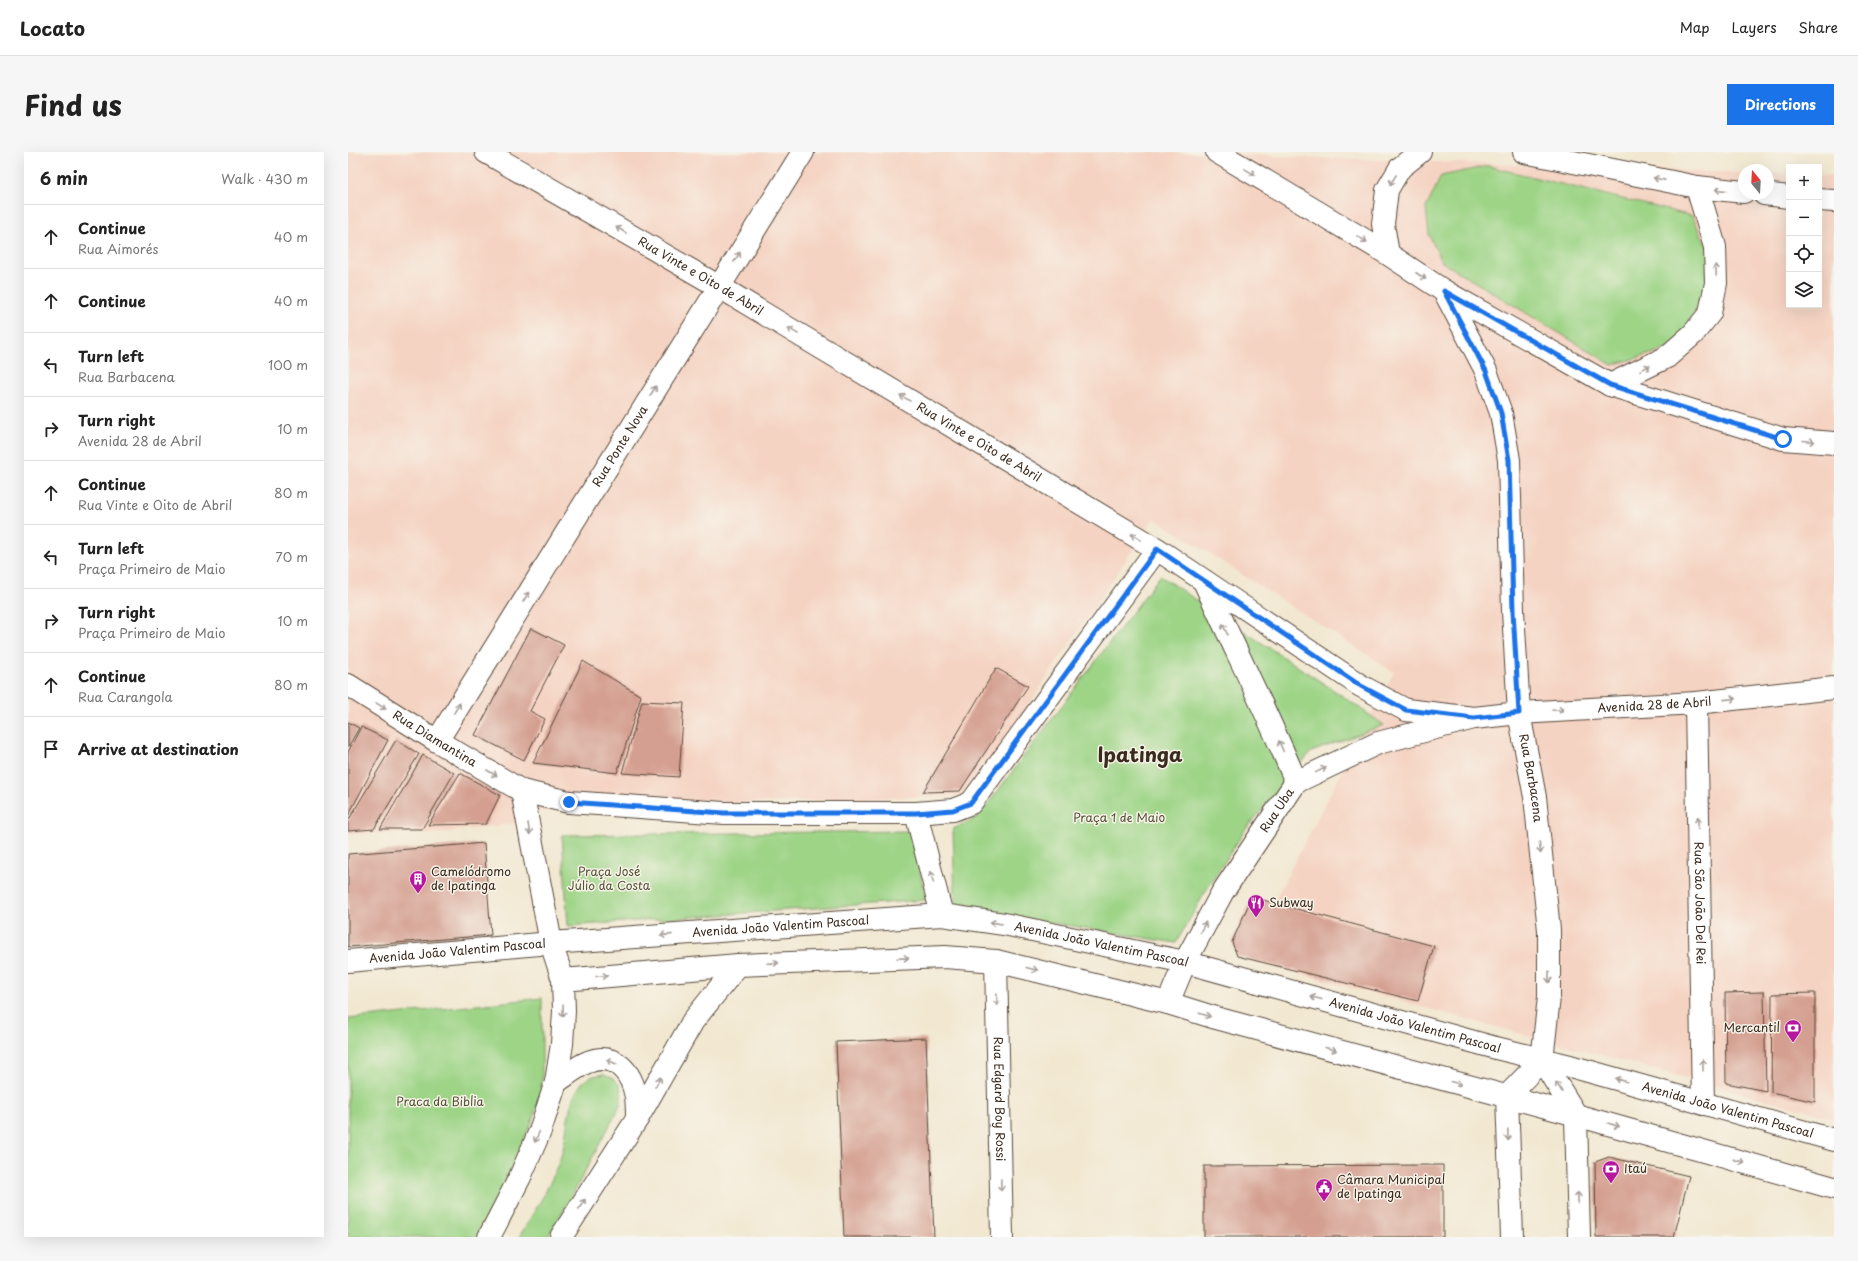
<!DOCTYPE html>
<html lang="en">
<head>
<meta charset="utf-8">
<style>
	:root { --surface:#fff; --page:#f6f6f6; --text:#222; --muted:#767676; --line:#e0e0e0; --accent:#1a73e8 }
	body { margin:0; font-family:"Playpen Sans",sans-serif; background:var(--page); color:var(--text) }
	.controls { position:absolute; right:12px; top:12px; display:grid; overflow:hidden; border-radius:0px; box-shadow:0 4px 16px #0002 }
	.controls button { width:36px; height:36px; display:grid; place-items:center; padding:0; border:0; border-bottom:1px solid var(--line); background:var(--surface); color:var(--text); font:20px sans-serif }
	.compass { position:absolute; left:1390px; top:12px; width:36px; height:36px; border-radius:50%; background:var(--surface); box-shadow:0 4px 16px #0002; rotate:342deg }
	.stop { position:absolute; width:12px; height:12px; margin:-9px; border:3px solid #1a73e8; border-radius:50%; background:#fff }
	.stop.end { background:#1a73e8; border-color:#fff; box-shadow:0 1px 4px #0008 }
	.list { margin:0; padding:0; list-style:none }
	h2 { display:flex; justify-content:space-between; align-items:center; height:52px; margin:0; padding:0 16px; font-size:17px }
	h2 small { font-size:13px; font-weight:400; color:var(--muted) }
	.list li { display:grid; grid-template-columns:26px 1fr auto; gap:12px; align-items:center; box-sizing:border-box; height:64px; padding:0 16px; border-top:1px solid var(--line) }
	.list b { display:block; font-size:15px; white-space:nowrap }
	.list p { margin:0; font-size:13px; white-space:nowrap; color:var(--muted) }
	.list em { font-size:13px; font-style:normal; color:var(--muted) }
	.icon { flex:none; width:22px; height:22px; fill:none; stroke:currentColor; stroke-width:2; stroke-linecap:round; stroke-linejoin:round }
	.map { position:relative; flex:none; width:1486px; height:1085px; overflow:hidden; border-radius:0px }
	header { display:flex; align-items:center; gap:24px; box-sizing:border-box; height:56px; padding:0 20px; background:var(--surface); border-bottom:1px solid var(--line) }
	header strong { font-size:19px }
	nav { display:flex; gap:22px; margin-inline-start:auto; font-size:14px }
	.intro { display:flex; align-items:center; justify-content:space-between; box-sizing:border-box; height:96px; padding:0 24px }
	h1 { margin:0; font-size:28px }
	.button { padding:10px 18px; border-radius:0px; background:var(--accent); color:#fff; font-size:14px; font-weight:700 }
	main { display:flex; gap:24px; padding:0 24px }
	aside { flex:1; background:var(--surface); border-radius:0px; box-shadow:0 4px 16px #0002 }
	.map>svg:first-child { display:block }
	.built { fill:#f5d3c2 }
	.green { fill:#9dd486; stroke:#6c7f52 }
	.building { fill:#d49f90 }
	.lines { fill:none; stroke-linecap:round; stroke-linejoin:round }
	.minor-casing { stroke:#564639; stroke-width:24 }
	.tertiary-casing { stroke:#564639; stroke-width:24 }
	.secondary-casing { stroke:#564639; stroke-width:24 }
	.minor { stroke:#fff; stroke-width:22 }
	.tertiary { stroke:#fff; stroke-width:22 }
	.secondary { stroke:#fff; stroke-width:22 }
	.oneway { stroke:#a79f9a }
	.route { stroke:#1a73e8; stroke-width:5 }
	.labels { text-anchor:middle; stroke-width:3; stroke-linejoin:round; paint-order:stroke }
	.street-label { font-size:12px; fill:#3b2a1e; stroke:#f7f3e8 }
	.park-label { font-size:12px; fill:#545438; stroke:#f7f3e8 }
	.poi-label { font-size:12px; fill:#3b2a1e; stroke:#f7f3e8; text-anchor:start }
	.town-label { font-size:20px; font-weight:bold; fill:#3b2a1e; stroke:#f7f3e8 }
</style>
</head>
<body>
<header>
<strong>Locato</strong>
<nav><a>Map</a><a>Layers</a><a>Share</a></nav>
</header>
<div class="intro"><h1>Find us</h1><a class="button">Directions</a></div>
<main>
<aside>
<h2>6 min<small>Walk · 430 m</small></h2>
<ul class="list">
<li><svg class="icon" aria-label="ahead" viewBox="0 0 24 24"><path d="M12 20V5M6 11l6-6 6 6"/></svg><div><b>Continue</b><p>Rua Aimorés</p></div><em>40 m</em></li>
<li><svg class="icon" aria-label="ahead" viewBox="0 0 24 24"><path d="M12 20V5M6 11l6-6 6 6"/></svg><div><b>Continue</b></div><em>40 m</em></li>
<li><svg class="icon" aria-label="left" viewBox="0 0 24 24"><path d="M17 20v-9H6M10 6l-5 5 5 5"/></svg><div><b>Turn left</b><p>Rua Barbacena</p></div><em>100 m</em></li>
<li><svg class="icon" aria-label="right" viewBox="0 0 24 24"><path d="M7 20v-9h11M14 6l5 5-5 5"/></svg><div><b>Turn right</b><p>Avenida 28 de Abril</p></div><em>10 m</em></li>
<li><svg class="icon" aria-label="ahead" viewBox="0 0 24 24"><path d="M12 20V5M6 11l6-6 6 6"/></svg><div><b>Continue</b><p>Rua Vinte e Oito de Abril</p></div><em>80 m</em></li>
<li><svg class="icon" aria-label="left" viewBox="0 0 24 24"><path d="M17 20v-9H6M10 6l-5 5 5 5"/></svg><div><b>Turn left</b><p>Praça Primeiro de Maio</p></div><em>70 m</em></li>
<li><svg class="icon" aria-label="right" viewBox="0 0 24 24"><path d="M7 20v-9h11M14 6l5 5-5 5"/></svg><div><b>Turn right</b><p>Praça Primeiro de Maio</p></div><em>10 m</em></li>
<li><svg class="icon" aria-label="ahead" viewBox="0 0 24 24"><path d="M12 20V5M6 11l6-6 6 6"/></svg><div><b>Continue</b><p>Rua Carangola</p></div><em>80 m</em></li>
<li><svg class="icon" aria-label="arrive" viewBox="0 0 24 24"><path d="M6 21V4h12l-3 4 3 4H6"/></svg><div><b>Arrive at destination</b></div></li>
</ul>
</aside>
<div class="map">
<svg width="1486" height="1085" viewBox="0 0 1486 1085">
	<rect width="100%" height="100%" fill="#f7f3e8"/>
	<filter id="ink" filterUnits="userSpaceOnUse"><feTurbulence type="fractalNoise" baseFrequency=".025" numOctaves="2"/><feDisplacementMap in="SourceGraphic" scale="8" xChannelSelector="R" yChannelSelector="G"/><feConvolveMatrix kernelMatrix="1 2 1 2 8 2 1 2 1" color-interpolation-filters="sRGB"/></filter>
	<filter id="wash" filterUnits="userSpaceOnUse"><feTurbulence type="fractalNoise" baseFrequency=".012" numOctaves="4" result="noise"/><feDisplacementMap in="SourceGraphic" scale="16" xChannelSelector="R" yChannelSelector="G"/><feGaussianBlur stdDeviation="0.9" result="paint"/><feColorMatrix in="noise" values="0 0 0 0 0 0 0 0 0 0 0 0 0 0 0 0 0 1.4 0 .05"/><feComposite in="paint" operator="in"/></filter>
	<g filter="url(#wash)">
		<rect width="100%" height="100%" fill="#f2e8d2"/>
		<!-- built -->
		<path class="built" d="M0,0H814L1396,21V42H1420V21L1441,22V153H1471V23L1486,24V966L896,807L1046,520L806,366L620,643L186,659L168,671L94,681L0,682Z"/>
		<!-- green -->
		<g class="green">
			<path d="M1140,14L1344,64L1362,100L1354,167L1317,198L1264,213L1094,110L1081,83L1078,56L1093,24Z"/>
			<path d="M812,424L996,545L1036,573L963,600L897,678L859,737L828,791L607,755L605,677L630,665Z"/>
			<path d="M563,679L578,748L220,774L214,683Z"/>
			<path d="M194,846V935L186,965L157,1030L128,1085H0V867Z"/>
			<path d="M256,922C273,928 275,937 272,954L219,1053L199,1085H171C187,1059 203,1034 213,1004C221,980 217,952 234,931C240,925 248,923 256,922Z"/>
		</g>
		<g id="blocks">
			<!-- building -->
			<g class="building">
				<path d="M183,476L216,493L182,559L197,567L176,608L127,583Z"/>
				<path d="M235,509L293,544L269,621L185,611Z"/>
				<path d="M648,516L680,534L612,639L575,640Z"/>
				<path d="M294,549L336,551L331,625L274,621Z"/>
				<path d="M0,570L11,576L0,595Z"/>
				<path d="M13,575L40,588L0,664V600Z"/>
				<path d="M48,588L71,602L26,677L0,679V669Z"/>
				<path d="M75,603L106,621L74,677H32Z"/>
				<path d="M112,621L152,643L138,672L80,673Z"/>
				<path d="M136,691L143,783L0,795V702Z"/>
				<path d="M904,745L1086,794L1070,849L889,804L884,790Z"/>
				<path d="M1416,840L1418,939L1378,931L1377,841Z"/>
				<path d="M1467,841V950L1423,940L1424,842Z"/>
				<path d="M578,886L586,1085H496L488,890Z"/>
				<path d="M1261,1005L1341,1024L1326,1085H1248L1247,1010Z"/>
				<path d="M1095,1013V1085H856V1014Z"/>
			</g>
		</g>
	</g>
	<g filter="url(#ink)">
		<use href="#blocks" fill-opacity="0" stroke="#564639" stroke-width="1"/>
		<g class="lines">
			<!-- minor casing -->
			<g class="minor-casing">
				<g id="minor">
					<path id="s1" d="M138,0L370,134L809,397L1013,534L1058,558L1126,566"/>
					<path d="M856,429C886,496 920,562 948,630"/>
					<path id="s2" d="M0,533L89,589L174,639L221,650L376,661H568L605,658L623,651L809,397"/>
					<path id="s3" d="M1348,551L1355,952"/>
					<path id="s4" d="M89,589L455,0"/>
					<path d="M568,661L594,763"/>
					<path id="s5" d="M648,809L654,1085"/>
					<path id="s6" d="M820,851L837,810L874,741L948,630L1030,591L1126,566L1171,561L1348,551L1486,536"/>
				</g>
			</g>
			<!-- tertiary casing -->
			<g class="tertiary-casing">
				<g id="tertiary">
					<path id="s7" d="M1096,139L1138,219L1153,261L1161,308L1165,459L1171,561L1187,645L1201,778V845L1194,908L1159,944"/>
					<path id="s8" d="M0,809L203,791L594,763L656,772L837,810L1148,896L1222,914L1486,988"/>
					<path d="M215,828L390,813L597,805L648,809L820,851L868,866L1228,963L1486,1036"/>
					<path d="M1194,908L1228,963"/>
					<path d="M208,930C216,925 233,912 240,910C267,899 284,921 288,945C289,952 289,960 289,967"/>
					<path d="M1159,944L1164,1085"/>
					<path d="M1228,963L1231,1085"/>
					<path d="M141,1085L172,1025L192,979L208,930L214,892L216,859L215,828L203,791L174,639"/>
					<path d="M213,1085L289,967L345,869L390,813"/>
				</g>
			</g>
			<!-- secondary casing -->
			<g class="secondary-casing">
				<g id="secondary">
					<path d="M869,0L1040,102L1096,139L1262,233L1435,287L1486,291"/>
					<path d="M1176,0L1349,35L1396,40"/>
					<path d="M1416,42L1441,45"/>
					<path d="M1471,48L1486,49"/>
					<path d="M1040,102L1035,72L1039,38L1052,16L1072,0"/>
					<path d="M1262,233L1319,205L1345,182L1362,161L1368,131L1367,95L1349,35"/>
				</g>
			</g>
			<!-- minor -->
			<use href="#minor" class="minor"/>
			<!-- tertiary -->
			<use href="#tertiary" class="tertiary"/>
			<!-- secondary -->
			<use href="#secondary" class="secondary"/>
		</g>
		<!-- one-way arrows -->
		<defs><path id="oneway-shaft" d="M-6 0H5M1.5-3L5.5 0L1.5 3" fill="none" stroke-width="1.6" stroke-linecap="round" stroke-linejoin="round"/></defs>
		<g class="oneway">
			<use href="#oneway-shaft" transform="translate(902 20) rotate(31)"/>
			<use href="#oneway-shaft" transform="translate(1311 27) rotate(-169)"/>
			<use href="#oneway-shaft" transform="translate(1045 28) rotate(122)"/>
			<use href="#oneway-shaft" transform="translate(1373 38) rotate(-174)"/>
			<use href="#oneway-shaft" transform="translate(273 78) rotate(-150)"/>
			<use href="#oneway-shaft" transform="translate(1014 87) rotate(31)"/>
			<use href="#oneway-shaft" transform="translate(389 105) rotate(-58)"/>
			<use href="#oneway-shaft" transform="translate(1368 118) rotate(-92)"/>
			<use href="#oneway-shaft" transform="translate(1073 124) rotate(33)"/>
			<use href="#oneway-shaft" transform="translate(445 179) rotate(-149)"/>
			<use href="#oneway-shaft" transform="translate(1297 216) rotate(-26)"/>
			<use href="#oneway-shaft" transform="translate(305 239) rotate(-58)"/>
			<use href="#oneway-shaft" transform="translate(557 246) rotate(-149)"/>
			<use href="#oneway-shaft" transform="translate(1461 289) rotate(5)"/>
			<use href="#oneway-shaft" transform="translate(788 385) rotate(-149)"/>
			<use href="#oneway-shaft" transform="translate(178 445) rotate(-58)"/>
			<use href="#oneway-shaft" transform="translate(877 477) rotate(-114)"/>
			<use href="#oneway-shaft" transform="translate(1382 547) rotate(-6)"/>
			<use href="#oneway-shaft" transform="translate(33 554) rotate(32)"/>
			<use href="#oneway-shaft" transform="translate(109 556) rotate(-58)"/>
			<use href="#oneway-shaft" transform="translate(1210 558) rotate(-3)"/>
			<use href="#oneway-shaft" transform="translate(933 594) rotate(-113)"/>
			<use href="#oneway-shaft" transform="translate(973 618) rotate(-26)"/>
			<use href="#oneway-shaft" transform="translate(144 621) rotate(30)"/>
			<use href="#oneway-shaft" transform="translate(1350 671) rotate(-91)"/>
			<use href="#oneway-shaft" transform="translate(181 677) rotate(80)"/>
			<use href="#oneway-shaft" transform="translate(1192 696) rotate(84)"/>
			<use href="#oneway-shaft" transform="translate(584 725) rotate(-104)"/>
			<use href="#oneway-shaft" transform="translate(648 771) rotate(-172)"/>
			<use href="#oneway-shaft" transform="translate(855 775) rotate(-62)"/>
			<use href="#oneway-shaft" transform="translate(318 783) rotate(176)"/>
			<use href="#oneway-shaft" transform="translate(555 806) rotate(-2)"/>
			<use href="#oneway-shaft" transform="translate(425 811) rotate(-2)"/>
			<use href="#oneway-shaft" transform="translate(684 817) rotate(14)"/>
			<use href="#oneway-shaft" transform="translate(254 824) rotate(-5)"/>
			<use href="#oneway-shaft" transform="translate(1201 825) rotate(90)"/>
			<use href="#oneway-shaft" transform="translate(968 846) rotate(-165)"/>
			<use href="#oneway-shaft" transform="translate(649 848) rotate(89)"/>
			<use href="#oneway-shaft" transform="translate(215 859) rotate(91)"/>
			<use href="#oneway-shaft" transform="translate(857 863) rotate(18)"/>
			<use href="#oneway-shaft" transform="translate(983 897) rotate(15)"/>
			<use href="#oneway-shaft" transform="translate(264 910) rotate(-156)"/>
			<use href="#oneway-shaft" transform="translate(1355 913) rotate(-91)"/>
			<use href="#oneway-shaft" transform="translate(1273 928) rotate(-164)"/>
			<use href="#oneway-shaft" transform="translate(310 930) rotate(-60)"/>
			<use href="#oneway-shaft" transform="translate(1108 931) rotate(15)"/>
			<use href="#oneway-shaft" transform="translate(1211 935) rotate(-122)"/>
			<use href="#oneway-shaft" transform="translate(1266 973) rotate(16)"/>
			<use href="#oneway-shaft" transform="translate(1160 983) rotate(88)"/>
			<use href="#oneway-shaft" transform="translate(189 985) rotate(114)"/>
			<use href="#oneway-shaft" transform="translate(1391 1009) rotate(16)"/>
			<use href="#oneway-shaft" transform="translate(653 1033) rotate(89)"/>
			<use href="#oneway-shaft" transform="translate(1230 1046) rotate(-91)"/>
			<use href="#oneway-shaft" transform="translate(234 1052) rotate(-57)"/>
		</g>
	</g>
	<g class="lines" filter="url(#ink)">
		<!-- route -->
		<path class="route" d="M221,650L376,661H568L605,658L623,651L809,397L1013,534L1058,558L1126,566L1171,561L1165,459L1161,308L1153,261L1138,219L1096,139L1262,233L1435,287"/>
	</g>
	<!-- icons -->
	<defs>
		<g id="building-pin" transform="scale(0.9)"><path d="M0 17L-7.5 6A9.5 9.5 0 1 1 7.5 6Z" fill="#b5179e" stroke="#f7f3e8"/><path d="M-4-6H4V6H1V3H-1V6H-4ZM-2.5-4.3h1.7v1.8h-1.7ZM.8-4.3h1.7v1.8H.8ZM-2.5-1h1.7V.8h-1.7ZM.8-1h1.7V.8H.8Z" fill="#fff"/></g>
		<g id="restaurant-pin" transform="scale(0.9)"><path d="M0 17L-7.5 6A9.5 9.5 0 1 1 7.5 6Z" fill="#b5179e" stroke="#f7f3e8"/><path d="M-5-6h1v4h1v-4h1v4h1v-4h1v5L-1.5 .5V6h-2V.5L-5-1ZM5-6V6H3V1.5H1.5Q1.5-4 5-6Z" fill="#fff"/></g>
		<g id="bank-pin" transform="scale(0.9)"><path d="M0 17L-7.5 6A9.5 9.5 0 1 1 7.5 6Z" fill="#b5179e" stroke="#f7f3e8"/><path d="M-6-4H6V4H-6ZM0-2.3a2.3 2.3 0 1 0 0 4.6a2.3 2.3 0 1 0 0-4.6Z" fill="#fff"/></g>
		<g id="civic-pin" transform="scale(0.9)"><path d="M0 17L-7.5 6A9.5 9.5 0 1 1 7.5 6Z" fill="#b5179e" stroke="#f7f3e8"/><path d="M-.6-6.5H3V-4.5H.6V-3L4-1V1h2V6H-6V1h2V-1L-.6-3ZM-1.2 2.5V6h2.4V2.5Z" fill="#fff"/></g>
	</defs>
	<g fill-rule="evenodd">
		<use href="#building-pin" x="70" y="727"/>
		<use href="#restaurant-pin" x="908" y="751"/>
		<use href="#bank-pin" x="1445" y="876"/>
		<use href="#bank-pin" x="1263" y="1017"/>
		<use href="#civic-pin" x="976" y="1035"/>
	</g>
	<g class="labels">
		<!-- street labels -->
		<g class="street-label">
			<text dy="4" stroke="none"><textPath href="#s1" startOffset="248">Rua Vinte e Oito de Abril</textPath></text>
			<text dy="4" stroke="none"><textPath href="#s1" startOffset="572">Rua Vinte e Oito de Abril</textPath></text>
			<text dy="4" stroke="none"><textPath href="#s4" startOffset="347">Rua Ponte Nova</textPath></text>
			<text dy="4" stroke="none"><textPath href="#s6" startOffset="627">Avenida 28 de Abril</textPath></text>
			<text dy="4" stroke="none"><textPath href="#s2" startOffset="102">Rua Diamantina</textPath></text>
			<text dy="4" stroke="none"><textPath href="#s7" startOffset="502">Rua Barbacena</textPath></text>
			<text dy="4" stroke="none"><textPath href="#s6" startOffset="222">Rua Uba</textPath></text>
			<text dy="4" stroke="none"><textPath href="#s3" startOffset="200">Rua São João Del Rei</textPath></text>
			<text dy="4" stroke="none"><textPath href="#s8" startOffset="434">Avenida João Valentim Pascoal</textPath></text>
			<text dy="4" stroke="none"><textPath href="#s8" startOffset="758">Avenida João Valentim Pascoal</textPath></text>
			<text dy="4" stroke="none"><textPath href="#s8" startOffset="110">Avenida João Valentim Pascoal</textPath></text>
			<text dy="4" stroke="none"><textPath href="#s8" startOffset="1082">Avenida João Valentim Pascoal</textPath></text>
			<text dy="4" stroke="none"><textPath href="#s5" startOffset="138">Rua Edgard Boy Rossi</textPath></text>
			<text dy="4" stroke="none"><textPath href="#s8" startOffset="1406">Avenida João Valentim Pascoal</textPath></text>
		</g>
		<!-- park labels -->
		<g class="park-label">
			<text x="771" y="670">Praça 1 de Maio</text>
			<text x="261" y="724">Praça José<tspan x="261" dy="14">Júlio da Costa</tspan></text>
			<text x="92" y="954">Praca da Biblia</text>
		</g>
		<!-- poi labels -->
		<g class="poi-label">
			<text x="83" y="724">Camelódromo<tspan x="83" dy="14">de Ipatinga</tspan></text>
			<text x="921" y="755">Subway</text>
			<text x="1432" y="880" text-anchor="end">Mercantil</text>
			<text x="1276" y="1021">Itaú</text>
			<text x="989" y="1032">Câmara Municipal<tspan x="989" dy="14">de Ipatinga</tspan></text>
		</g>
		<!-- town labels -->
		<g class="town-label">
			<text x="792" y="610">Ipatinga</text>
		</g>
	</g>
</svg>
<div class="controls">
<button>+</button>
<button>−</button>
<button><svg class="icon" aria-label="locate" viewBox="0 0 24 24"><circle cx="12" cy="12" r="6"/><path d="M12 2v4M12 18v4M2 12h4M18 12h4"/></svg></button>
<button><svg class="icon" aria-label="layers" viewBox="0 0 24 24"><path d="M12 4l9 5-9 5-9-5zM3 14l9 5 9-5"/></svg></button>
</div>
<svg class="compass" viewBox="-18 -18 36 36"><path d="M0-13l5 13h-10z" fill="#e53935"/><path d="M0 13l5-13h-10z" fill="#767676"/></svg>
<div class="stop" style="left:1435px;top:287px"></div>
<div class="stop end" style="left:221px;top:650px"></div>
</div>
</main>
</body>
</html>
